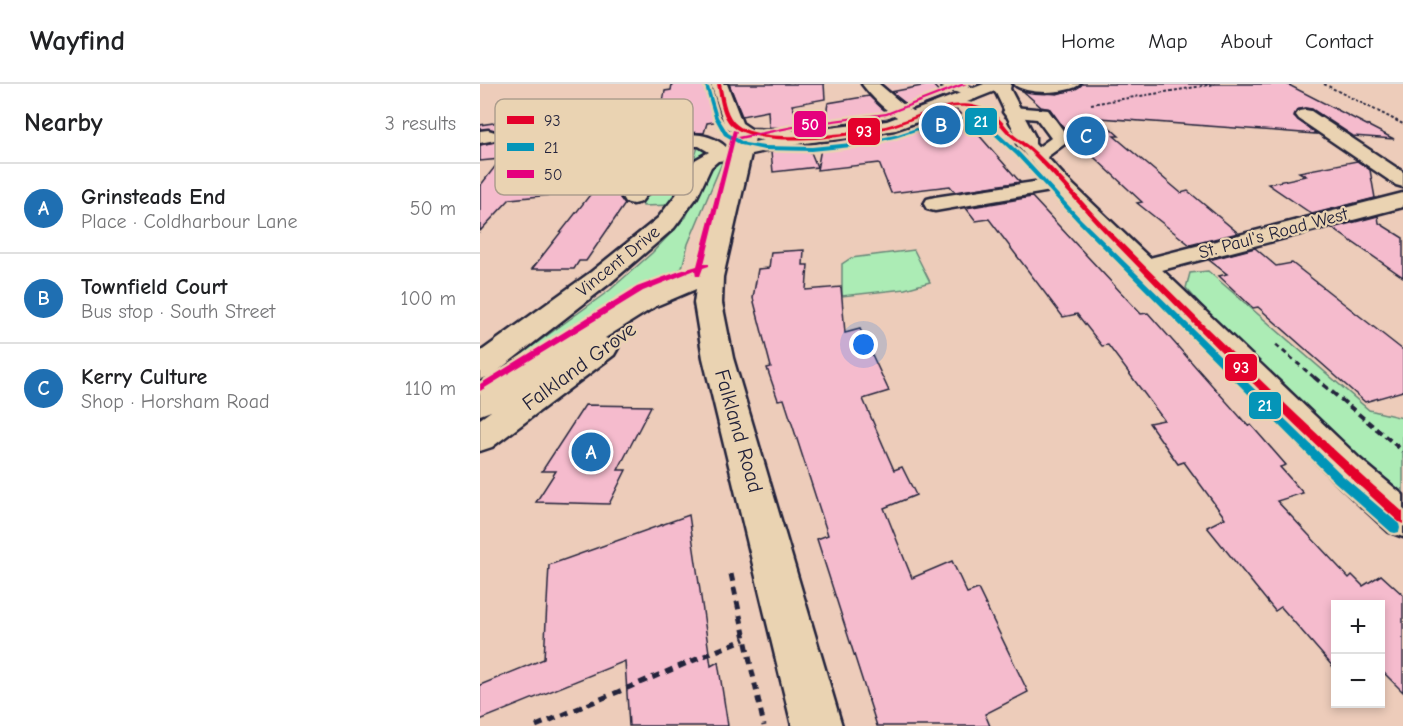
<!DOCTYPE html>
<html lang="en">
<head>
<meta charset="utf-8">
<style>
	:root { --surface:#fff; --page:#f6f6f6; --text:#202124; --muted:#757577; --line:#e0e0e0; --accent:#1f6fb2 }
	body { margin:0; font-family:"Comic Neue",sans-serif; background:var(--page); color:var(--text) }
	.controls { position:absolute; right:18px; bottom:18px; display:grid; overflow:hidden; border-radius:0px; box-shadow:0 3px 9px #0003 }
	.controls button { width:54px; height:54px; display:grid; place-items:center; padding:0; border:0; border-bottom:2px solid var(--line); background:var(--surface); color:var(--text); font:30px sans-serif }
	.you { position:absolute; left:384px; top:261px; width:21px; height:21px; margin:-15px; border:4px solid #fff; border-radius:50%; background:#1a73e8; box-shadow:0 0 0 9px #1a73e833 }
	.badge { display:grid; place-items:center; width:39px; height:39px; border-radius:50%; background:var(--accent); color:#fff; font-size:20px; font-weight:700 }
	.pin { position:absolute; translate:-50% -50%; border:3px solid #fff; box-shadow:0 2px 6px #0006 }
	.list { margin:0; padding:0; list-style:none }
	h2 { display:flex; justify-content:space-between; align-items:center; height:78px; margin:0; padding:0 24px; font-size:26px }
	h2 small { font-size:20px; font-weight:400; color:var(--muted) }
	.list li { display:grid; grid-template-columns:39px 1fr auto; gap:18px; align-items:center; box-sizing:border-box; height:90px; padding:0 24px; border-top:2px solid var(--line) }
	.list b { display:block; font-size:22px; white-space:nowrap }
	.list p { margin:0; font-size:20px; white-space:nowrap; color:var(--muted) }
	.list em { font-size:20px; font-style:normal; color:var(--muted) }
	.map { position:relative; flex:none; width:923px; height:642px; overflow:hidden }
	header { display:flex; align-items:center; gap:36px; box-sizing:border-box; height:84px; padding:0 30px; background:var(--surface); border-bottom:2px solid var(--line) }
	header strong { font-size:28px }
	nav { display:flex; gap:33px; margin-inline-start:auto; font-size:21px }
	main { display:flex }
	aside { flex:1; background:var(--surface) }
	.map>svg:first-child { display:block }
	.built { fill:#efc7c0 }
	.green { fill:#acecb5; stroke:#678778; stroke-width:1.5 }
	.building { fill:#f5bbcd; stroke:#22223b; stroke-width:1.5 }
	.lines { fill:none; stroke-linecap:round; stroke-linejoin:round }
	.minor-casing { stroke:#22223b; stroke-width:5 }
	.major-casing { stroke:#22223b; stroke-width:5 }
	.path-far3 { stroke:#22223b; stroke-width:2; stroke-dasharray:3 2; stroke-linecap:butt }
	.path-far2 { stroke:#22223b; stroke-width:3; stroke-dasharray:5 4; stroke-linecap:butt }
	.path-far1 { stroke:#22223b; stroke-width:4; stroke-dasharray:7 4.5; stroke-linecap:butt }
	.path { stroke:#22223b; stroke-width:5; stroke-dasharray:8 6; stroke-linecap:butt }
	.minor { fill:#ead3b2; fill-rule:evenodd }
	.major { fill:#ead3b2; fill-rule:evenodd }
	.bus-1-casing { stroke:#ead3b2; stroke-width:5 }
	.bus-2-casing { stroke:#ead3b2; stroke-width:5 }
	.bus-3-casing { stroke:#ead3b2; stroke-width:5 }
	.bus-1 { fill:#e4002b; fill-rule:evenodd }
	.bus-2 { fill:#0595b8; fill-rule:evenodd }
	.bus-3 { fill:#e5007d; fill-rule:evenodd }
	.labels { text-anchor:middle; stroke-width:4.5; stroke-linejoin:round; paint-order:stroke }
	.far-street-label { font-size:18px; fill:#22223b; stroke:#ead3b2 }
	.street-label { font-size:21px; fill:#22223b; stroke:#ead3b2 }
	.key { fill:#ead3b2; stroke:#ae9e8e; stroke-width:1.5 }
	.key-label { font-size:16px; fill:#22223b }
	.line-badge { stroke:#ead3b2; stroke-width:2 }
	.badge-label { font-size:16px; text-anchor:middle; font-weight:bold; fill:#fff }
</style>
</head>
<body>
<header>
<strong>Wayfind</strong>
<nav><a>Home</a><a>Map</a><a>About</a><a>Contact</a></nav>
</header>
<main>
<aside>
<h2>Nearby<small>3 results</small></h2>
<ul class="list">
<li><span class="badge">A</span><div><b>Grinsteads End</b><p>Place · Coldharbour Lane</p></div><em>50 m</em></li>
<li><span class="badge">B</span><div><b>Townfield Court</b><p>Bus stop · South Street</p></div><em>100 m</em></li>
<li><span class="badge">C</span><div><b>Kerry Culture</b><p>Shop · Horsham Road</p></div><em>110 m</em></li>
</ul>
</aside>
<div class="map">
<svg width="923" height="642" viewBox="0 0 923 642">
	<rect width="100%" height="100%" fill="#edccba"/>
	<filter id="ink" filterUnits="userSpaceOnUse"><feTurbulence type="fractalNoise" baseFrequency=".0167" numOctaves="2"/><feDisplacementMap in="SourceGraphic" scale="12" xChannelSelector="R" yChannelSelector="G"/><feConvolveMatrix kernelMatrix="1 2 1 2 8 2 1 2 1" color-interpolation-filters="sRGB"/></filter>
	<g filter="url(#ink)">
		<!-- built -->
		<path class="built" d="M382,0H494L415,29Z"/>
		<!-- green -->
		<g class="green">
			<path d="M213,59L234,68L193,121L163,122L161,113C187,103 194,94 210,72H215L218,63L203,64L205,61Z"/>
			<path d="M244,74L208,160L202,184L89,252L0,309V300L130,206L172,169L206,133L228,81Z"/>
			<path d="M434,166L450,198L425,205L362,212V180L371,174Z"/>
			<path d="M728,187L889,326L923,334V418L721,221L706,204L710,189Z"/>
		</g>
		<!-- building -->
		<g class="building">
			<path d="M192,0H229L241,37L227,39L224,49L205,48L188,52L143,107L140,114L145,120L106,177H99L94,185H52L113,107L30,115L0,147V102L21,75L0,77V61L15,58L19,53L16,46L0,45V41L86,28L128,24L129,27L183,18L185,7L191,6Z"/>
			<path d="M249,0H344L345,15L312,21L322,45L289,43L288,27L262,32Z"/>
			<path d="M452,0L464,13L433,25L411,8Z"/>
			<path d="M602,0H807L914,55L873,52L832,25L825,24L817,26L814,32L836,50L619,34L639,52H634L701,109L708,107L758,149L710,161L657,119L662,118L586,47L570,25L561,23L543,7L577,10L595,5Z"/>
			<path d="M389,12L412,33L344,42L348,19Z"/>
			<path d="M476,25L540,98L475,108L470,102L411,109L399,79L337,86L342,59L416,48Z"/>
			<path d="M323,61H328L337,83L293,88L291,68Z"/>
			<path d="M877,77L890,86L895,114L832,130L788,100L826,92L819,88Z"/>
			<path d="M552,113L661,230L668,229L768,342L771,341L806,381L800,383L823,409L797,417L869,494L872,491L883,502L901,491L923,511V608L900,585V520H855V585L801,523L795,527L727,443L745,434L704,378L698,380L669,339L684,336L628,261L622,262L597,230L583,233L509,135L496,137L486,124Z"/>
			<path d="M898,132L899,139L923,154V193L852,144Z"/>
			<path d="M775,164L796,182L812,179L923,266V307L885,318L778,223L773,224L739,192L747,190L729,176Z"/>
			<path d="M324,166L323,181H328L326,206L361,203L365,249L380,245L409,307L383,315L414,386L422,383L436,411L404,424L432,494L472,477L487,509L498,505L548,608L505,630L510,642H397L337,455L348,451L304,315L298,316L287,284L291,283L273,214L278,185L289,184L291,168Z"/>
			<path d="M105,321L171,322L138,386H146L129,420L56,418L76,387H62Z"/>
			<path d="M209,431L231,582L238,578L248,642H149L145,577L0,636V601L64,575L69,481Z"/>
		</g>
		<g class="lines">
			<!-- minor casing -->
			<g class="minor-casing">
				<g id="minor">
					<path d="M382,0H399L426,23L443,34L440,38C420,43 393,15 382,0Z"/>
					<path d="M460,0C474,0 493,0 503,10L495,15L462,3Z"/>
					<path d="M534,0H600C590,10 544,11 534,0Z"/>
					<path d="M532,23L568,26L590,56L563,76H549L546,72L571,54L557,35L526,32L523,28L526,24Z"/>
					<path d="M825,26L831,27L923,88V103L916,101L819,35L816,31L819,27Z"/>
					<path d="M267,45L273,46L276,50L274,58L325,47L332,49L334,53L332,57L271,70L243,193L242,219L253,274L362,642H312L223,274L214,219L216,205L176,222L125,254L134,257L138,264L134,271L12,363L0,367V335L11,327L0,331V302L156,210L197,193L218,188L251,75L238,77L231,83L217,113L194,144L129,200L11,292L0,295V268L111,188L178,134L196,111L215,76L229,68L219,62H203L161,118L153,120L145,118L142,113L145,108L190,53C210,48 232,49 247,64L254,62L261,46Z"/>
					<path d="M8,46L15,48L17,52L15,56L0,59V47Z"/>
					<path d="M581,94L588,96L592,100L588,104L455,127L447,125L444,120L447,115L455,113Z"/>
					<path d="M923,109V123L663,191L654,188L650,183L654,178Z"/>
				</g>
			</g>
			<!-- major casing -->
			<g class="major-casing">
				<path id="major" d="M231,0H247L262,39L271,45L325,47L407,37L504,0H531L530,5L555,53V60L588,96L880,375L923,411V453L909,448L854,397L574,104L537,61V53L515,7L416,46L325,59L261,54L245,42Z"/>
			</g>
			<!-- path-far3 -->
			<g class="path-far3">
				<path d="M844,0L923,40"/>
				<path d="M611,20L735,0"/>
				<path d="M36,51L166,47"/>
			</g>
			<!-- path-far2 -->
			<path class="path-far2" d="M796,261L836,295"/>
			<!-- path-far1 -->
			<path class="path-far1" d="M834,293L923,367"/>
			<!-- path -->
			<g class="path">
				<path d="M251,490L284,642"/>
				<path d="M56,642L265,555"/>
			</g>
			<!-- minor -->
			<use href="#minor" class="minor"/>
			<!-- major -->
			<use href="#major" class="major"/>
			<!-- bus-1 casing -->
			<g class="bus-1-casing">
				<path id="bus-1" d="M237,0H241C244,12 245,28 254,38C277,63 379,49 409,41C442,32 475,9 509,27C519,32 525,41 532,49C540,56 549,61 557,69C582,93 604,120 628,145C724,242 821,338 923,428V440L919,438C818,347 723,250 628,152C603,126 580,98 554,72C547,64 538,59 530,52C522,45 517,35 507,30C476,11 442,34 412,43C378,53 280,66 252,42C241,32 240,14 237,0Z"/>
			</g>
			<!-- bus-2 casing -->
			<g class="bus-2-casing">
				<path id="bus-2" d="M225,2L229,3L238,33L248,49L265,59L284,62L332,63L381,58L415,51L470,33L490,34L505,37L540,69L601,135L863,392L919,440L920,444L919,448L915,449L911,448L855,398L597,137L536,71L501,39L490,36L470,35L418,53L381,62L332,67L284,66L261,61L244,51L234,33Z"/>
			</g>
			<!-- bus-3 casing -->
			<g class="bus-3-casing">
				<g id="bus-3">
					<path d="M481,0H487L407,31L323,42L260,55L257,53L323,40L406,29Z"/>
					<path d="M253,46L257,47L224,180H229V182L223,184L220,192H216L215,186L163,207L0,307V300L157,203L200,187L217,182Z"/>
				</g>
			</g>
			<!-- bus-1 -->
			<use href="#bus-1" class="bus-1"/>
			<!-- bus-2 -->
			<use href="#bus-2" class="bus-2"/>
			<!-- bus-3 -->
			<use href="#bus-3" class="bus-3"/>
		</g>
	</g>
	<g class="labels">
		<!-- far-street labels -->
		<g class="far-street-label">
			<text transform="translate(793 149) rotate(-15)" y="6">St. Paul's Road West</text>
			<text transform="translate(138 177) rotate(-39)" y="6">Vincent Drive</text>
		</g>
		<!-- street labels -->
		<g class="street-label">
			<text transform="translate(99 282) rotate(-36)" y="7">Falkland Grove</text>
			<text transform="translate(259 347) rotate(74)" y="7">Falkland Road</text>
		</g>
	</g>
	<!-- legend -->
	<rect x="15" y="15" width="198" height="96" rx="9" class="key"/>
	<rect x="27" y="32" width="27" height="8" fill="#e4002b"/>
	<rect x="27" y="59" width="27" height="8" fill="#0595b8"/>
	<rect x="27" y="86" width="27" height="8" fill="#e5007d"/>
	<g class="key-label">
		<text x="64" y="42">93</text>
		<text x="64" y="69">21</text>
		<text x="64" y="96">50</text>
	</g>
	<g class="line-badge">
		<rect x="484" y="23" width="34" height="29" rx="6" fill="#0595b8"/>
		<rect x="313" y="26" width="34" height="28" rx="6" fill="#e5007d"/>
		<rect x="367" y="33" width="34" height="29" rx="6" fill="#e4002b"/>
		<rect x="744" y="269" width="34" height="29" rx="6" fill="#e4002b"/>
		<rect x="768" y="307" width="34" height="29" rx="6" fill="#0595b8"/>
	</g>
	<g class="badge-label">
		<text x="501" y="43">21</text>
		<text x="330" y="46">50</text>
		<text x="384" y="53">93</text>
		<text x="761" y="289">93</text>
		<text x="785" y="327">21</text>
	</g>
</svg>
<div class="controls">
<button>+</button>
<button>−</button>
</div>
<div class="you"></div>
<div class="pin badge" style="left:111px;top:368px">A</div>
<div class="pin badge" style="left:461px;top:41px">B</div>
<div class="pin badge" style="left:606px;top:52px">C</div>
</div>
</main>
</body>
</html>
